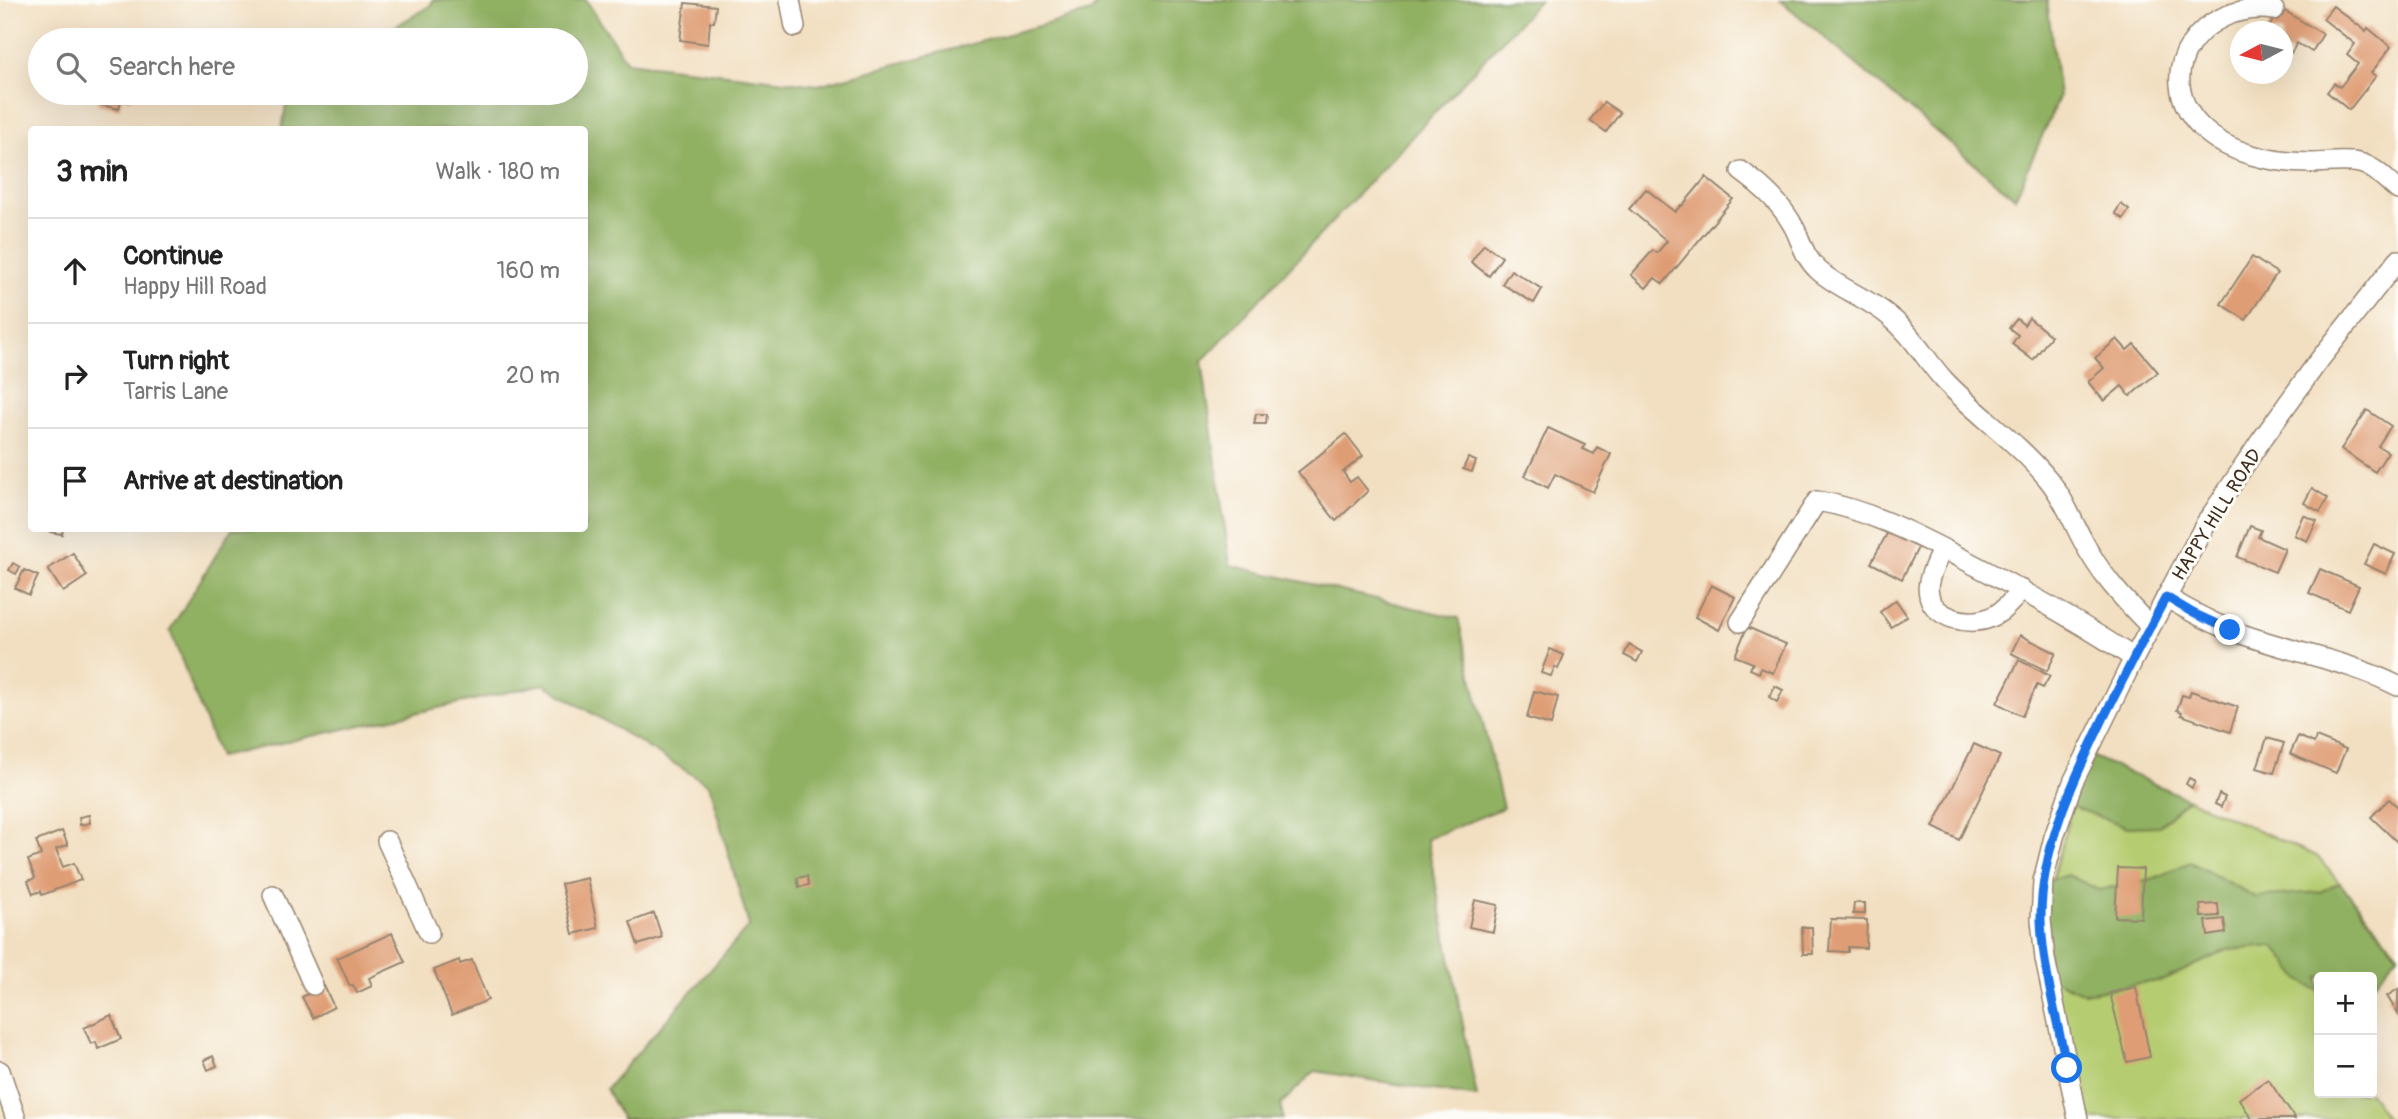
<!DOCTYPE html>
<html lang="en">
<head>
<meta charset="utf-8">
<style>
	:root { --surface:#fff; --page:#f2f2f2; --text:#222; --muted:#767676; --line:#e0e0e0 }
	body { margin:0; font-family:Pangolin,sans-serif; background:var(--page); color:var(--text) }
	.controls { position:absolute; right:21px; bottom:21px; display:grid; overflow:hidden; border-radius:7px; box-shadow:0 7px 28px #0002 }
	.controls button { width:63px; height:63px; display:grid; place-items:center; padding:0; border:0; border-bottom:2px solid var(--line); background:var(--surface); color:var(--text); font:35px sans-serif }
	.compass { position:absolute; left:2230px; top:21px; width:63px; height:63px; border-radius:50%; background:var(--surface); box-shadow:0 7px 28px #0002; rotate:263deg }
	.stop { position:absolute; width:21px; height:21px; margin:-16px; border:5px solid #1a73e8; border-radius:50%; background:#fff }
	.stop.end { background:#1a73e8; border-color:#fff; box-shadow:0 2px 7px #0008 }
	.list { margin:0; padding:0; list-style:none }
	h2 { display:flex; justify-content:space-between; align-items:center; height:91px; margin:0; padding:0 28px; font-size:30px }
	h2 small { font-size:23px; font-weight:400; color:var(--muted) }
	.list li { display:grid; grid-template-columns:46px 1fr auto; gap:21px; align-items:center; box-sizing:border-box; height:105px; padding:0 28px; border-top:2px solid var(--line) }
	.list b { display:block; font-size:26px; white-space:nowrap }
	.list p { margin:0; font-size:23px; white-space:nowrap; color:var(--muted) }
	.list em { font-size:23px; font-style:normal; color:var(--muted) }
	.icon { flex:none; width:38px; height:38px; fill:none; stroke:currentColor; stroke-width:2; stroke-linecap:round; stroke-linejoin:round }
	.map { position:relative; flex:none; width:2398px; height:1119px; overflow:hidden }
	.search { position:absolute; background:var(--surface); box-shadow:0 7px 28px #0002; left:28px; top:28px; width:560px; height:77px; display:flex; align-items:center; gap:18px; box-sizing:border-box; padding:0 24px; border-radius:38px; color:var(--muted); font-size:26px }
	.panel { position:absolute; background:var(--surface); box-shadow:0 7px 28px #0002; left:28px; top:126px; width:560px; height:406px; border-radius:7px }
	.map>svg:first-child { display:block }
	.green { fill:#b5cc70; stroke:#787b47; stroke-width:2 }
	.forest { fill:#90b062; stroke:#666d40; stroke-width:2 }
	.building { fill:#df9d74 }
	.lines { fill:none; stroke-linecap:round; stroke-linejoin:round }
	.minor-casing { stroke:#968470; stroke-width:22 }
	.minor { stroke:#fff; stroke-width:19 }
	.route { stroke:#1a73e8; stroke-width:9 }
	.labels { text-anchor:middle; stroke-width:6; stroke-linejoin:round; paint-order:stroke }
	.street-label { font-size:19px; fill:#3b2a1e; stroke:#fdfcf7 }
</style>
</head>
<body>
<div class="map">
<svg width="2398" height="1119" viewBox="0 0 2398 1119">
	<rect width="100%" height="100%" fill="#fdfcf7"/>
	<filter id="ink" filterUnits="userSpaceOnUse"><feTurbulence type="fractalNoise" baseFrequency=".0143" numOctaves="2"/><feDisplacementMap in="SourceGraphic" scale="14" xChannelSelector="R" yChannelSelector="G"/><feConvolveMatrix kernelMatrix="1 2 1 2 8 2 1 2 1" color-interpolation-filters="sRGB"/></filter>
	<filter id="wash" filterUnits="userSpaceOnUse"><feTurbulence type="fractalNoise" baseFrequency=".00686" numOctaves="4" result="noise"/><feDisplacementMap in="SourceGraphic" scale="28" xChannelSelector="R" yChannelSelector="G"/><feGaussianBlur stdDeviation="1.57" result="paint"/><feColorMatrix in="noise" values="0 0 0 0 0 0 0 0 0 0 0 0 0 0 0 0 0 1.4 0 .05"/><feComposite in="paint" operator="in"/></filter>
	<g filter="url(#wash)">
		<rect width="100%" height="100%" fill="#f2dfc1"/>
		<!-- green -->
		<path class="green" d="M2086,754L2317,856L2398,953L2372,985V977H2319V1093H2369L2387,1119H2078L2041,920Z"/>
		<!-- forest -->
		<g class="forest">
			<path d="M432,0H586L627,62L818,85L1091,12L1100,0H1540L1202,361L1230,565L1458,618L1503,808L1427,839L1477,1097L1315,1071L1281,1104L1283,1119H622L606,1089L749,926L709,785L544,684L219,757L170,630L232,529L584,528V130L282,129L288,93H576V40H373L431,5Z"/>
			<path d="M1780,0H2047L2059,97L2015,198Z"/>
			<path d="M2086,754L2188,799L2159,826L2127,827L2065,804Z"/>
			<path d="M2190,862L2255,897L2319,892L2340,883L2398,955L2372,985V977H2319V991L2300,980L2275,946L2227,950L2164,980L2084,993L2049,978L2043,881L2068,875L2099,890L2155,878Z"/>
		</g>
		<g id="blocks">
			<!-- building -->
			<g class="building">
				<path d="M685,3L716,6L714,22H710L708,44L680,40Z"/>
				<path d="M2333,6L2366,31L2368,28L2391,47L2371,73L2376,76L2349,110L2327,92L2334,83L2340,87L2358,64L2347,55L2355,44L2323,19Z"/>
				<path d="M2280,8L2323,34L2312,52L2297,43L2291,53L2282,48V32H2266Z"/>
				<path d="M106,34L126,39V40H104Z"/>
				<path d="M100,93H133L131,100L122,97L119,109L97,104Z"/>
				<path d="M1604,102L1620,113L1606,132L1590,120Z"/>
				<path d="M1706,177L1733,199L1663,284L1655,278L1646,288L1631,275L1653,250L1657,253L1667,241L1629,209L1646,189L1675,212L1681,205L1682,206Z"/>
				<path d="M2121,204L2129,210L2123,219L2115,213Z"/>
				<path d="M1484,244L1502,257L1489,276L1471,262Z"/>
				<path d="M2252,257L2277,273L2246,320L2221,304Z"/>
				<path d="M1511,270L1542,289L1534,303L1502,284Z"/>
				<path d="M2029,318L2051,336L2033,360L2012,344L2018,335L2009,328L2017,319L2024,325Z"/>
				<path d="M2117,339L2127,350L2134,344L2158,372L2130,396L2122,386L2104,401L2088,382L2104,368L2095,358Z"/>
				<path d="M2367,410L2391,426L2378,446L2388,452L2375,472L2341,449Z"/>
				<path d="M1256,414H1267L1266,424H1254Z"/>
				<path d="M1548,428L1585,445L1583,449L1594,454L1597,447L1611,454L1593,492L1555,474L1548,488L1525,476Z"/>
				<path d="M1346,434L1363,456L1343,472L1350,482L1357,477L1368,491L1336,521L1298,472Z"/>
				<path d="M1468,458L1476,461L1472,472L1463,469Z"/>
				<path d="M2312,488L2328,498L2320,512L2304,503Z"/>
				<path d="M2303,515L2317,521L2307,541L2294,535Z"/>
				<path d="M2250,526L2261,530L2258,537L2285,549L2275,572L2237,557Z"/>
				<path d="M51,528H63L62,534L50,532Z"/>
				<path d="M1890,528L1920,544L1902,579L1871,563Z"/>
				<path d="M2374,544L2395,554L2386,574L2364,564Z"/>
				<path d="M73,553L87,576L63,592L48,569Z"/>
				<path d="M13,563L20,567L16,574L9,570Z"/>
				<path d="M2320,569L2359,586L2348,610L2309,593Z"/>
				<path d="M24,570L38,576L29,595L15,588Z"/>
				<path d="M1711,585L1735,597L1719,630L1695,617Z"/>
				<path d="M1896,600L1907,616L1891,627L1880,612Z"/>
				<path d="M1747,627L1786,644L1773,673L1761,668L1759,673L1750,669L1753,663L1735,656Z"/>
				<path d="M2020,635L2056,653L2047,671L2011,653Z"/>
				<path d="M1629,645L1642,652L1637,662L1624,655Z"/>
				<path d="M1550,649L1564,655L1558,669L1555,667L1551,676L1541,673Z"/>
				<path d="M2019,660L2050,676L2043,688L2037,685L2022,716L1997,703Z"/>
				<path d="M1775,686L1783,690L1777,702L1769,697Z"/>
				<path d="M1534,691L1558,697L1551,725L1527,718Z"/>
				<path d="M2191,691L2238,707L2230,732L2181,715L2182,712L2177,710L2182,695L2189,697Z"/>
				<path d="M2298,736L2314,743L2316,737L2346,749L2336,773L2290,754Z"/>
				<path d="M2267,738L2284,743L2274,773L2257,768Z"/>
				<path d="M1974,744L2000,756L1959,840L1933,827Z"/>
				<path d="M2189,778L2195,781L2192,788L2186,784Z"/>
				<path d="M2219,794L2225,797L2221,807L2215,804Z"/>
				<path d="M2389,799L2398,807V843L2371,817Z"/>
				<path d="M89,815L90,823L80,825L79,817Z"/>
				<path d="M62,831L68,845L56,849L63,867L74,863L81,880L42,895L41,891L33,894L28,881L35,878L28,860L41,855L36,841Z"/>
				<path d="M2118,868L2143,869L2141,918L2115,917Z"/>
				<path d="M807,876L809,885L799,887L797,878Z"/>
				<path d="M587,878L598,928L573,934L561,884Z"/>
				<path d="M1475,900L1498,905L1493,932L1469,927Z"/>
				<path d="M1854,903H1865V914H1853Z"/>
				<path d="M2218,904L2219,916L2201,917L2200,905Z"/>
				<path d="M654,913L662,937L638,945L630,922Z"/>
				<path d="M1831,919L1867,920L1866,948L1848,947V952L1829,951Z"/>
				<path d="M2224,919L2226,933L2208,936L2206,921Z"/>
				<path d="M1802,927H1812L1813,954H1803Z"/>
				<path d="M392,933L405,962L369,978L372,986L357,993L353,985L350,986L337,958Z"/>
				<path d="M459,960L460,964L472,960L488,1000L452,1015L434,970Z"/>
				<path d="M324,986L334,1007L313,1018L302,997Z"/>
				<path d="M2136,987L2150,1057L2127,1062L2110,993Z"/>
				<path d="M2398,989V1014L2387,996Z"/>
				<path d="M111,1015L121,1039L98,1049L96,1042L91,1044L84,1028Z"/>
				<path d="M213,1056L217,1066L208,1070L204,1060Z"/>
				<path d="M2268,1079L2295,1119H2252L2239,1099Z"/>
			</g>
		</g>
	</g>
	<g filter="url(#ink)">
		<use href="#blocks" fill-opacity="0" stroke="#968470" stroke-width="2"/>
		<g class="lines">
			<!-- minor casing -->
			<g class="minor-casing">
				<g id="minor">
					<path d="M790,0L795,27"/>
					<path d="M2274,10C2202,0 2148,73 2201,127C2228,154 2274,163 2311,163C2326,163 2344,160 2359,163C2374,166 2386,180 2398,190"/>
					<path d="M1741,171C1763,187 1782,204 1795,229C1802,244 1805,258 1818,270C1839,289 1868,298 1889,316C1912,334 1925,359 1944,380C1977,415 2018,442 2048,479C2063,497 2071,518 2082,539C2099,573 2123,599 2150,626"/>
					<path d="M1942,549C1937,562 1925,580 1929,595C1934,619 1970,626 1989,618C2003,613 2012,600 2022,590"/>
					<path d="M2166,597C2186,609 2206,620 2228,629C2283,651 2345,659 2398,686"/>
					<path d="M1740,622L1817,501C1867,509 1916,535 1961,558C2021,589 2078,621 2134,658"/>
					<path d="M387,841L429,933"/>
					<path d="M273,895L313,985"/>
					<path d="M0,1071L16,1119"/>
					<path d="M2078,1119L2045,959L2041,920L2043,881L2054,837L2073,782L2134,658L2206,523L2260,442L2317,363L2398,260"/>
				</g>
			</g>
			<!-- minor -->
			<use href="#minor" class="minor"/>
		</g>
	</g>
	<g class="lines" filter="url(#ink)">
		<!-- route -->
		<path class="route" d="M2067,1068C2057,1019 2043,970 2041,921C2040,848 2074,779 2105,715C2125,675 2145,636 2166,597L2193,613L2230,630"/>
	</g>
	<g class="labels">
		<!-- street labels -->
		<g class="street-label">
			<text transform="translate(2216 514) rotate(-58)" y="7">HAPPY HILL ROAD</text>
		</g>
	</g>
</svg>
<div class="controls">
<button>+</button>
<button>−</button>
</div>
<svg class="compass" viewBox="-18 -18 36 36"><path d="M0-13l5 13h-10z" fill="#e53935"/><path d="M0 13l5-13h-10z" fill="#767676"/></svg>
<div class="stop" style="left:2067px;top:1068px"></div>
<div class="stop end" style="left:2230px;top:630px"></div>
<div class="search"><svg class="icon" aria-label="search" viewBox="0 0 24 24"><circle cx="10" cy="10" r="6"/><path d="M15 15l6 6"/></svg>Search here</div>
<section class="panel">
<h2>3 min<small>Walk · 180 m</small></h2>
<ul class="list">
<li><svg class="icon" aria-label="ahead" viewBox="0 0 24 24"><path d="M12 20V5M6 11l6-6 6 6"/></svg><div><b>Continue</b><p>Happy Hill Road</p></div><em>160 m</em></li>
<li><svg class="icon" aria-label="right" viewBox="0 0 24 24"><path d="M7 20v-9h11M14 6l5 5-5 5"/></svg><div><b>Turn right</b><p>Tarris Lane</p></div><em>20 m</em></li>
<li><svg class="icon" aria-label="arrive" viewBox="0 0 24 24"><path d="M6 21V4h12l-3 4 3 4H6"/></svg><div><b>Arrive at destination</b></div></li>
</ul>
</section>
</div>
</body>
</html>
